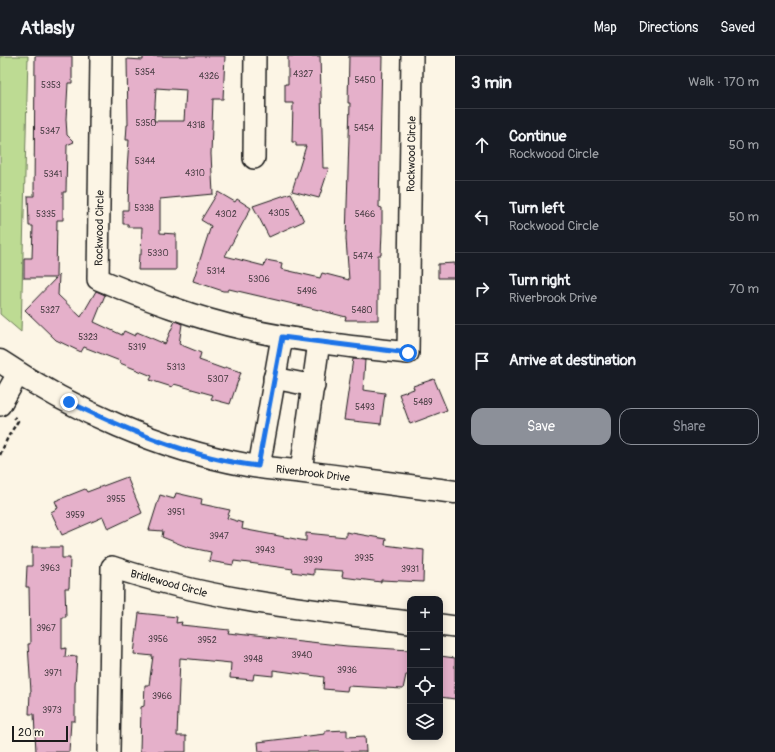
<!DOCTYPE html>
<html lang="en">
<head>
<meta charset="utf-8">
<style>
	:root { --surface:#171b24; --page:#242831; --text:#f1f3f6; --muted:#9ea1a6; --line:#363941; --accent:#8c9099 }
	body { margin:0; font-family:Pangolin,sans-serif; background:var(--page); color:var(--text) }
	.controls { position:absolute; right:12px; bottom:12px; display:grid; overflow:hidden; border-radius:8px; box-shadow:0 2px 10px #0003 }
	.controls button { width:36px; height:36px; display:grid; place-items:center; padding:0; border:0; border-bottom:1px solid var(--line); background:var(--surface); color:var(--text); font:20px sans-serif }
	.scale { position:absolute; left:12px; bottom:10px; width:56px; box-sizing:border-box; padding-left:4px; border:2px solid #1c1c1c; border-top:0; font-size:11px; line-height:14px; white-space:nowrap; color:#1c1c1c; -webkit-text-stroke:3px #fcf5e5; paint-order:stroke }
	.stop { position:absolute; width:12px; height:12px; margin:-9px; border:3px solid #1a73e8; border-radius:50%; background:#fff }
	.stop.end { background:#1a73e8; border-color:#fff; box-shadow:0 1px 4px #0008 }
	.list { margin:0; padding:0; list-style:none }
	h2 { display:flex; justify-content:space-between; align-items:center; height:52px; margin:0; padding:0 16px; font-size:17px }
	h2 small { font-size:13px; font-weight:400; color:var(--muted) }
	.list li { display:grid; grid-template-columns:26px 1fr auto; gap:12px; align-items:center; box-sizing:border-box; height:72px; padding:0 16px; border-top:1px solid var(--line) }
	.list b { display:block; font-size:15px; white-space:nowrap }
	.list p { margin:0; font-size:13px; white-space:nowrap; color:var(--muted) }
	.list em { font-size:13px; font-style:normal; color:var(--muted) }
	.actions { display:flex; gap:8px; padding:12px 16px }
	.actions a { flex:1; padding:9px 0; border:1px solid var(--accent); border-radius:12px; text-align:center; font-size:14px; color:var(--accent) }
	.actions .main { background:var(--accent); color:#fff }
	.icon { flex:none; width:22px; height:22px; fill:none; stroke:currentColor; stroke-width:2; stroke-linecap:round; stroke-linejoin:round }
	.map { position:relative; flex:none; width:455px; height:696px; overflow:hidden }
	header { display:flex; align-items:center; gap:24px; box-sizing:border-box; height:56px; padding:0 20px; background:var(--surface); border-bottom:1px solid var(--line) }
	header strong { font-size:19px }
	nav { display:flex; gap:22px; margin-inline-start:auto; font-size:14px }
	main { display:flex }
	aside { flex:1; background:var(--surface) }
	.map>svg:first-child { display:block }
	.green { fill:#bddb93; stroke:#6c7c58 }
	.building { fill:#e5b0ca; stroke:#1c1c1c; fill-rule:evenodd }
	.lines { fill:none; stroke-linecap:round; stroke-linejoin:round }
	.street-casing { stroke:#1c1c1c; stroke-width:24 }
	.secondary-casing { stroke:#1c1c1c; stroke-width:25 }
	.path { stroke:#1c1c1c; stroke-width:2.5; stroke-dasharray:4 3; stroke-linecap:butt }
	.street { stroke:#fcf5e5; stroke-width:21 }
	.secondary { stroke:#fcf5e5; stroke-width:22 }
	.route { stroke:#1a73e8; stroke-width:5 }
	.labels { text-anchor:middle; stroke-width:3; stroke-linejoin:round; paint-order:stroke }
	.number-label { font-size:9px; fill:#4e4148 }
	.street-label { font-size:11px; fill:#1c1c1c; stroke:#fcf5e5 }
</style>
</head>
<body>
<header>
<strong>Atlasly</strong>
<nav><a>Map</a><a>Directions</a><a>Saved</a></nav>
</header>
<main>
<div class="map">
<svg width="455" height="696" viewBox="0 0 455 696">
	<rect width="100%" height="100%" fill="#fcf5e5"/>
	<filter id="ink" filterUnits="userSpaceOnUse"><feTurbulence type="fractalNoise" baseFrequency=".025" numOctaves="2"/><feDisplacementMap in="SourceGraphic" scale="8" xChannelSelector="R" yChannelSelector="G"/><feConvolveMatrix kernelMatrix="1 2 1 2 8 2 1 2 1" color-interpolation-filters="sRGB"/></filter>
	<g filter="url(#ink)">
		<!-- green -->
		<path class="green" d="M0,0H28L21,276L0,258Z"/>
		<!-- building -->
		<g class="building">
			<path d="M35,0H72V27H68L66,63L67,79L74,86L67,89L66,136H63V164H57L56,222H24V202H32L33,170H29L28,140H34Z"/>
			<path d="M143,0H225L223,43H213L211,98L213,138L160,143V177L176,178V214H138L139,199H141L142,171H128V168H123V154H128L129,113H127L129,84H126L127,69H128L127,3L143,4ZM156,32L186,34L184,65H154Z"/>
			<path d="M288,0H320L323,112H329L319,142L292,135L306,90H296V86H292L293,47H285V28H288Z"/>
			<path d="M349,0H382L379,151L382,152V176L381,199H378V264H345L346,261L319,254L229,233L228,235H223L193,225L211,170L201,164L218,136L235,146L237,143L251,152L225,200L264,210L266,204L282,207L281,213L320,222L322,217L349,224L346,183L350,47H348Z"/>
			<path d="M291,137L304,165L269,181L253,150Z"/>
			<path d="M455,207V222H438V208Z"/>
			<path d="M59,219L58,239L81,261L96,235L105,239L94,266L122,279L124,275L135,280L137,276L165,288L175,265L182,268L179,288L201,297L199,304L224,313L225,311L241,316L230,348L211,343L213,339L174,328L172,331L150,324L152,320L120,307V305L84,291L81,296L56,284L25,254Z"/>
			<path d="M353,303L365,304L363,334L385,337L381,368L344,364Z"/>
			<path d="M434,323L447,354L410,368L399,338L414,333L413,330Z"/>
			<path d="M127,421L142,457L108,473L103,461L62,479L51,456L58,452L55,445L85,433L87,436Z"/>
			<path d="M176,437L202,443L201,448L230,454L227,462L243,467L242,473L306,485V477L346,481V476L386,483L385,489L424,494L423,526L381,524V526L342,521L343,515L314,513V519L292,516L293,513L234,505L233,509L209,505L211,496L187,491L162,481L163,475L149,474L160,439L174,443Z"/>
			<path d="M32,491H62V502H70L69,532H65L66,561H62V593L66,592L65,601L77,600L75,630V665H71L69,696H36L34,658H29L30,636H31L28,588H30L29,531H26L27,510H32Z"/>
			<path d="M139,557L177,561L176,567L182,566L181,569L229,574L228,577L347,590L409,594L410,619H406L403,633L348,630L347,635L323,633L324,621L273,614V620L254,618L253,624L230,622L231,607L180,602L177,680H186V696H140L141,651L144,650L145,629H149L153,600L134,598Z"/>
			<path d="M440,600L455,602V643L440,641Z"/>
			<path d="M347,674V681L365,680L366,696H259L258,686L325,678V675Z"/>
		</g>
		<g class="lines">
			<!-- street casing -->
			<g class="street-casing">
				<g id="street">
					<path d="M101,0L98,223C146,243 195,262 245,273C299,285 353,291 408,297L412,0"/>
					<path d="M254,102L255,0"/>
					<path d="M274,322L314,330"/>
					<path d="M0,349L18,318"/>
					<path d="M259,411L282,281"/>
					<path d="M301,415L319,286"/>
					<path d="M440,569L455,571"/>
					<path d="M109,696L112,511C209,544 309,554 410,566"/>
				</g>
			</g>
			<!-- secondary casing -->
			<g class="secondary-casing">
				<path id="secondary" d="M0,305C74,355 160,393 247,409C268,413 290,414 311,417C359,423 407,430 455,436"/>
			</g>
			<!-- path -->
			<path class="path" d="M0,399L8,381L18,365L14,361"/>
			<!-- street -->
			<use href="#street" class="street"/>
			<!-- secondary -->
			<use href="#secondary" class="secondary"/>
		</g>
	</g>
	<g class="lines" filter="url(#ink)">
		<!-- route -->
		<path class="route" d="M69,346C127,374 194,403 258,410L282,281L408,297"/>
	</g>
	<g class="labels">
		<!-- number labels -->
		<g class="number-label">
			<text x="145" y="19">5354</text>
			<text x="303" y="21">4327</text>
			<text x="209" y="23">4326</text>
			<text x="365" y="27">5450</text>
			<text x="51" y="32">5353</text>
			<text x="146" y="70">5350</text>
			<text x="196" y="72">4318</text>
			<text x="364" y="75">5454</text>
			<text x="50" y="78">5347</text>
			<text x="145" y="108">5344</text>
			<text x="195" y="120">4310</text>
			<text x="53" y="121">5341</text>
			<text x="144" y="155">5338</text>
			<text x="279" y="160">4305</text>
			<text x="46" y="161">5335</text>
			<text x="226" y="161">4302</text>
			<text x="365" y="161">5466</text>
			<text x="158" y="200">5330</text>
			<text x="363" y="203">5474</text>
			<text x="216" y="218">5314</text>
			<text x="259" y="226">5306</text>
			<text x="307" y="238">5496</text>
			<text x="50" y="257">5327</text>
			<text x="362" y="257">5480</text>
			<text x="88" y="284">5323</text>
			<text x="137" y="294">5319</text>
			<text x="176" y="314">5313</text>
			<text x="218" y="326">5307</text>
			<text x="423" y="349">5489</text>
			<text x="365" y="354">5493</text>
			<text x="116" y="446">3955</text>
			<text x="176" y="459">3951</text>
			<text x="75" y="462">3959</text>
			<text x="219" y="483">3947</text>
			<text x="265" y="497">3943</text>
			<text x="364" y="505">3935</text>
			<text x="313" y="507">3939</text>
			<text x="50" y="515">3963</text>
			<text x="410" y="516">3931</text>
			<text x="46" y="575">3967</text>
			<text x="158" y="586">3956</text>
			<text x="207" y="587">3952</text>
			<text x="302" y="602">3940</text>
			<text x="253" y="606">3948</text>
			<text x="347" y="617">3936</text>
			<text x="53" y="620">3971</text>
			<text x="162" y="643">3966</text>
			<text x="52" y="657">3973</text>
		</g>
		<!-- street labels -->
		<g class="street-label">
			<text transform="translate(411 98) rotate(-89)" y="4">Rockwood Circle</text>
			<text transform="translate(99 172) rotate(-89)" y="4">Rockwood Circle</text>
			<text transform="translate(313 417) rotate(7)" y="4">Riverbrook Drive</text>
			<text transform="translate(169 527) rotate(15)" y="4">Bridlewood Circle</text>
		</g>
	</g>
</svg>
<div class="controls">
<button>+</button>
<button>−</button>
<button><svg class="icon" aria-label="locate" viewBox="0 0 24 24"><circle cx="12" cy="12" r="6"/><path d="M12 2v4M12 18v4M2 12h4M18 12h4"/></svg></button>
<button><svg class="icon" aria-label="layers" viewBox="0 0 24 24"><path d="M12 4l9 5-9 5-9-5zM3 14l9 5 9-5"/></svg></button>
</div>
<div class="scale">20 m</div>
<div class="stop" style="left:408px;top:297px"></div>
<div class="stop end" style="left:69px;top:346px"></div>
</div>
<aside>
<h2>3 min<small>Walk · 170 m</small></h2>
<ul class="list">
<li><svg class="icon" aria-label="ahead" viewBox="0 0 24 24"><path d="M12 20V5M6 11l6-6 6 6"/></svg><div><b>Continue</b><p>Rockwood Circle</p></div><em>50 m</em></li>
<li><svg class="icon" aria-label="left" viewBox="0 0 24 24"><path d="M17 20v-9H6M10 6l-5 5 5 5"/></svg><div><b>Turn left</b><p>Rockwood Circle</p></div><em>50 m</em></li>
<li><svg class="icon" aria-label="right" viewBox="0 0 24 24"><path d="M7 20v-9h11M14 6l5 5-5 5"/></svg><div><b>Turn right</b><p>Riverbrook Drive</p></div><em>70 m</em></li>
<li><svg class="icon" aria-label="arrive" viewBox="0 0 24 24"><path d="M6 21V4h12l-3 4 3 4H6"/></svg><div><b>Arrive at destination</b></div></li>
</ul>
<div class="actions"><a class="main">Save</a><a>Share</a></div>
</aside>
</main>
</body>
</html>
